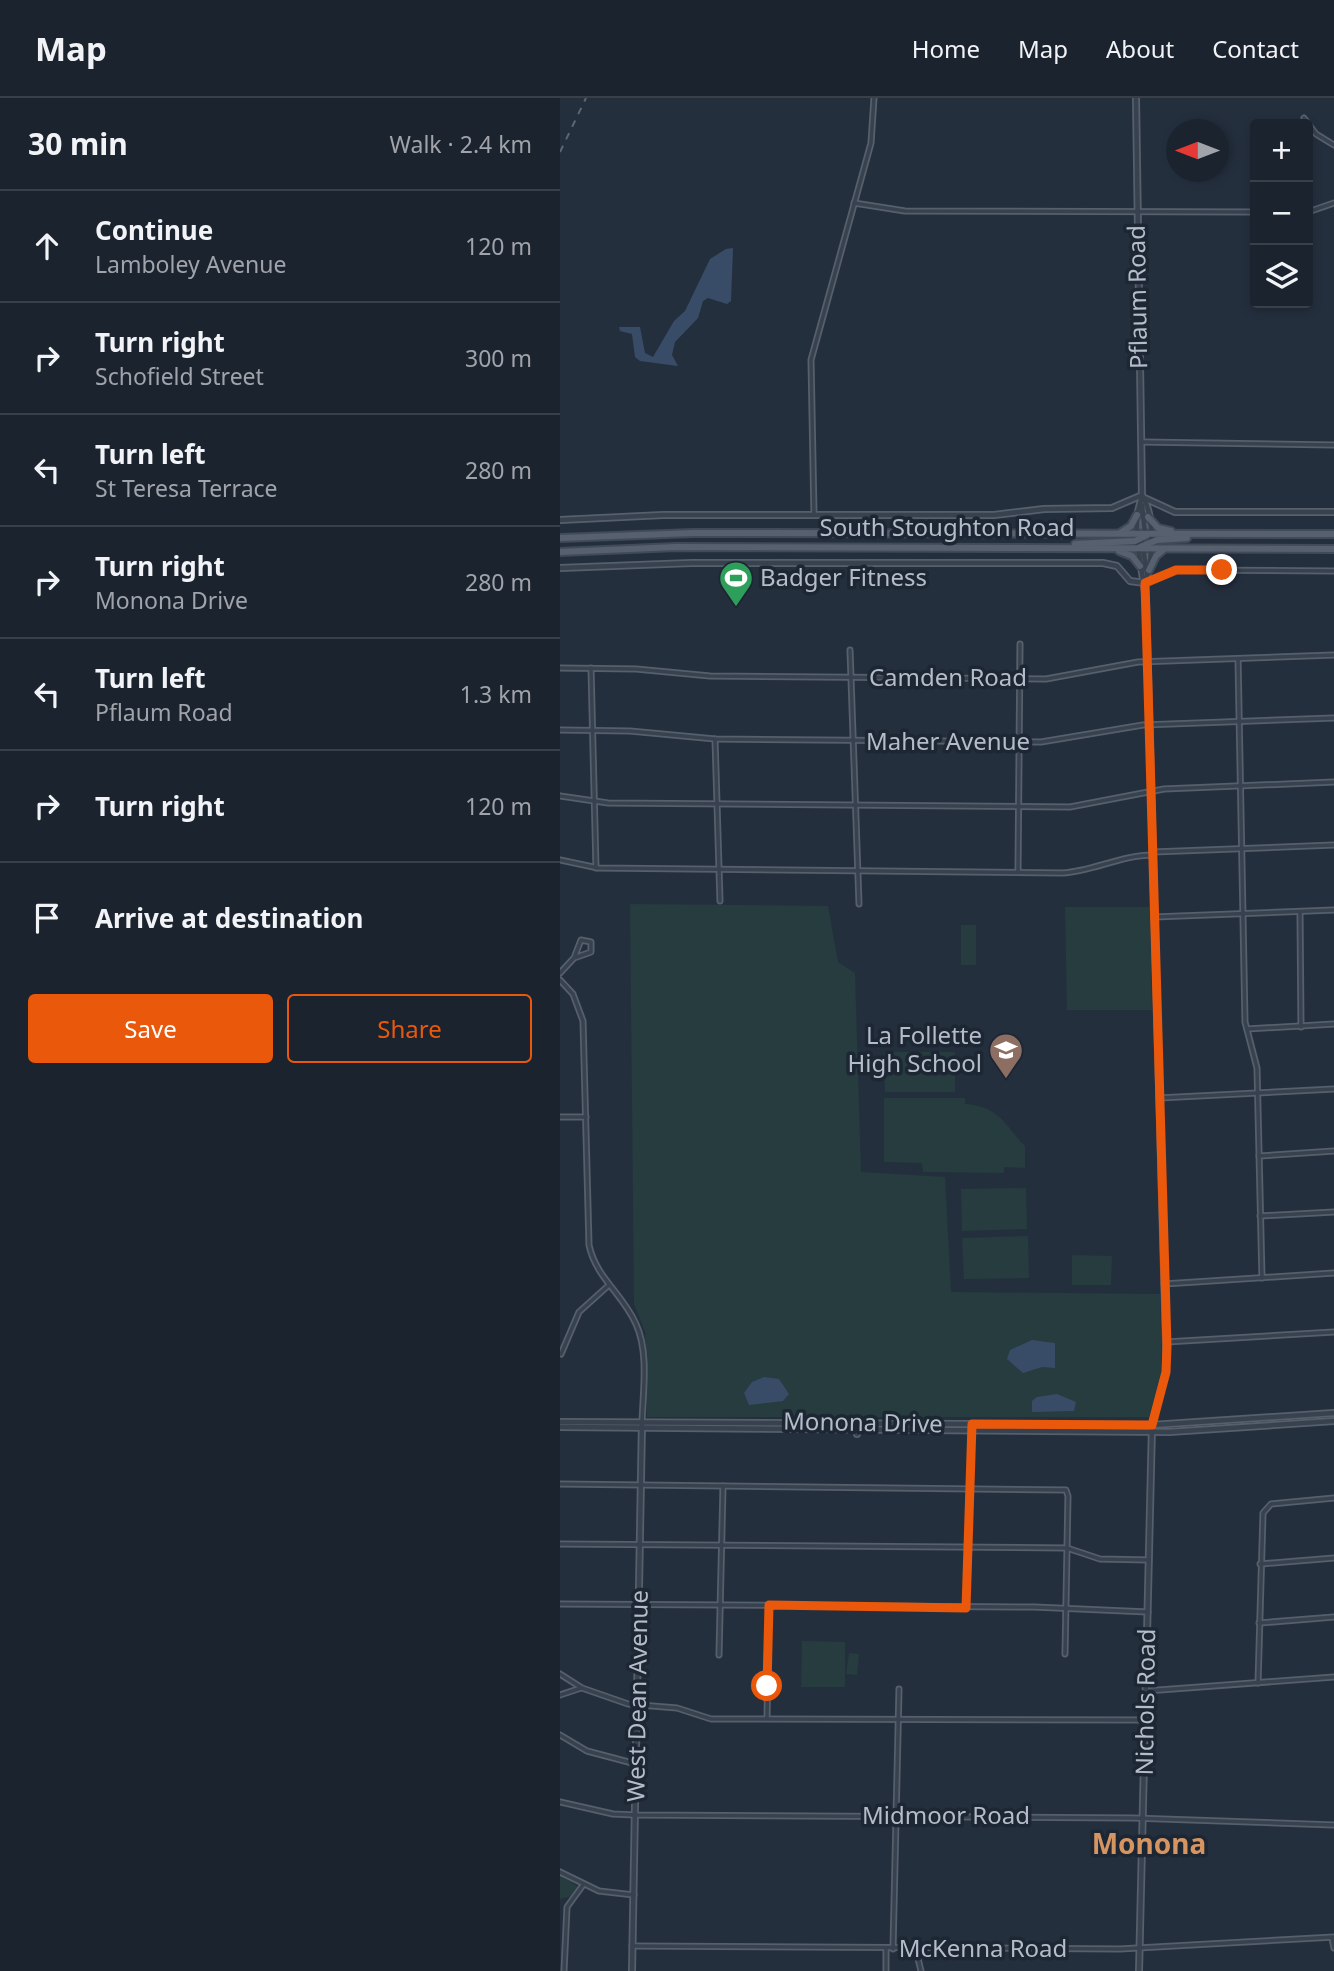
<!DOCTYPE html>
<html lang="en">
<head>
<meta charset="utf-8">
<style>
	:root { --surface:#1b232e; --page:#242b36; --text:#f1f3f6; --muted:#a0a4aa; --line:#39404a; --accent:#ea580c }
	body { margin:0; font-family:"Noto Sans",sans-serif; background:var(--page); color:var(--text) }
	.controls { position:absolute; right:21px; top:21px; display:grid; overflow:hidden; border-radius:7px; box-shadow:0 4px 10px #0003 }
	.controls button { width:63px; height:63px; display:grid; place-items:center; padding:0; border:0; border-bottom:2px solid var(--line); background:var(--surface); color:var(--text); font:35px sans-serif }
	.compass { position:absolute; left:606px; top:21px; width:63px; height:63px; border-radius:50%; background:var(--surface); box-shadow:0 4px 10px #0003; rotate:270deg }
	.stop { position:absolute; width:21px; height:21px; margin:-16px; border:5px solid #ea580c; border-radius:50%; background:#fff }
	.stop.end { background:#ea580c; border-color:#fff; box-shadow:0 2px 7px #0008 }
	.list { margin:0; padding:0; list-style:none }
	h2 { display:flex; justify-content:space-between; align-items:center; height:91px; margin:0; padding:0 28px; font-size:30px }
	h2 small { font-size:23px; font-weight:400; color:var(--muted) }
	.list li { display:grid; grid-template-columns:46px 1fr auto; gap:21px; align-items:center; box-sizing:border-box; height:112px; padding:0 28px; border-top:2px solid var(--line) }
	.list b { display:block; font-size:26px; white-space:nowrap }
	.list p { margin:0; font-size:23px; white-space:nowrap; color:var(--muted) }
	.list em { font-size:23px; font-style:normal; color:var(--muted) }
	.actions { display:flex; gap:14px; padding:21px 28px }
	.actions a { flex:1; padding:16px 0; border:2px solid var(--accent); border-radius:7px; text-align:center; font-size:24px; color:var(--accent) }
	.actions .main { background:var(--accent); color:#fff }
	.icon { flex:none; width:38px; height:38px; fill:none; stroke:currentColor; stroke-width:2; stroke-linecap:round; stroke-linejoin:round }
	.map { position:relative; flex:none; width:774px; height:1873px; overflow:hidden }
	header { display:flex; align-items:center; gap:42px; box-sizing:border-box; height:98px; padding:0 35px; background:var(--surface); border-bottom:2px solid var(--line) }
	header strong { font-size:33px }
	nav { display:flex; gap:38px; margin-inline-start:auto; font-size:24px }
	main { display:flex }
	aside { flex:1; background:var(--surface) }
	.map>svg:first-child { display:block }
	.green { fill:#263c3f }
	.water { fill:#394c67 }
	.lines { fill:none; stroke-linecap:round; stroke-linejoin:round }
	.minor-casing { stroke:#565f6c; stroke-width:7 }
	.tertiary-casing { stroke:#565f6c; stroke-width:8 }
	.primary-casing { stroke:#414a57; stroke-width:10 }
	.minor { stroke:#38414e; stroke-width:3.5 }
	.tertiary { stroke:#38414e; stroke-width:4.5 }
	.primary { stroke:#56606e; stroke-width:6 }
	.rail { stroke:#5a6575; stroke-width:2; stroke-dasharray:7 7; stroke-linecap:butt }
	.route { stroke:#ea580c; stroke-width:9 }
	.labels { text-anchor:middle; stroke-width:7; stroke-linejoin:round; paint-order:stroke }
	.street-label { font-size:24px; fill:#b4bcc9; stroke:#1d2633 }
	.poi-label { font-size:24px; fill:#b4bcc9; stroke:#1d2633; text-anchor:start }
	.quarter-label { font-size:28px; font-weight:bold; fill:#d59563; stroke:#1d2633 }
</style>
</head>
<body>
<header>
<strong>Map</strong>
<nav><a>Home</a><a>Map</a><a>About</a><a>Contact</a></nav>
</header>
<main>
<aside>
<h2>30 min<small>Walk · 2.4 km</small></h2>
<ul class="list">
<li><svg class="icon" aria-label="ahead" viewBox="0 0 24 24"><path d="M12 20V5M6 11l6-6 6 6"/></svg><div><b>Continue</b><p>Lamboley Avenue</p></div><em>120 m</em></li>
<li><svg class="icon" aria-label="right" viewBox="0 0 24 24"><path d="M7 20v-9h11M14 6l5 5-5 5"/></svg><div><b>Turn right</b><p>Schofield Street</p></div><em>300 m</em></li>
<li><svg class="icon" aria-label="left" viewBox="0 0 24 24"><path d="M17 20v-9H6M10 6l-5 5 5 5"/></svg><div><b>Turn left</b><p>St Teresa Terrace</p></div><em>280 m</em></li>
<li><svg class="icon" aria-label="right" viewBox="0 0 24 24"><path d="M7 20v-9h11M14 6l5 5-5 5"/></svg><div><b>Turn right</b><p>Monona Drive</p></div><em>280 m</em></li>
<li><svg class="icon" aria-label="left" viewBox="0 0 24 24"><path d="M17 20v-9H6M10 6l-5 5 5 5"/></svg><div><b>Turn left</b><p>Pflaum Road</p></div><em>1.3 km</em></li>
<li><svg class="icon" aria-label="right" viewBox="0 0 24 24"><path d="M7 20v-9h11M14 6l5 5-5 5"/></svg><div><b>Turn right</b></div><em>120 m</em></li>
<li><svg class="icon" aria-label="arrive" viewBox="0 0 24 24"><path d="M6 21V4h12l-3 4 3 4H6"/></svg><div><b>Arrive at destination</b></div></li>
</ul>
<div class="actions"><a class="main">Save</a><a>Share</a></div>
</aside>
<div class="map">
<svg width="774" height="1873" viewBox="0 0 774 1873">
	<rect width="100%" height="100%" fill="#242f3e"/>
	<!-- green -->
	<g class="green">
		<path d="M70,806L268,808L278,864L295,875L301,1074L385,1079L391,1194L600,1196L602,1271L589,1319H87L85,1234L74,1206Z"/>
		<path d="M505,809H590L592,912H507Z"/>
		<rect x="401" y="827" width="15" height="40"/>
		<path d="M324,954H395V994H325Z"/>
		<path d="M324,1000H405V1006C440,1009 443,1025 465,1048V1070L444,1069V1075L363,1074L362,1065L324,1064Z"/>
		<path d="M466,1090L467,1131L402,1133L401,1091Z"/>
		<path d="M468,1138L469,1180L404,1181L402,1140Z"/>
		<path d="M512,1157L552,1158L551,1187H512Z"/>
		<path d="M242,1543L285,1544V1589H241Z"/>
		<path d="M289,1555L299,1556L297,1577L286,1576Z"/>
		<path d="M0,1776L18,1789L12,1798L0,1801Z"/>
	</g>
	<!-- water -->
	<g class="water">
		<path d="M173,150L171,203L167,206L148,200L143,203L138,220L115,244L112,257L118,268L80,263L75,259L72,236L60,233L59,229H80L85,255L93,259L114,223L125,213L150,161L166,151Z"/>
		<path d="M472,1242L495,1245V1270L482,1269L463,1275L447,1261L450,1252Z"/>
		<path d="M204,1279L219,1281L229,1296L223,1303L189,1307L184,1295L192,1284Z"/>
		<path d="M497,1296L516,1304L514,1313L472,1314V1303L477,1299Z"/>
	</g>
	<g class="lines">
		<!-- minor casing -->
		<g class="minor-casing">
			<g id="minor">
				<path d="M744,20L756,36L774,47"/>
				<path d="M294,105L345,113L695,114"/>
				<path d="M748,114L774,105"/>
				<path d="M581,344L774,347"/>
				<path d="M254,416L251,262L311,45L314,0"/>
				<path d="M585,485L616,472L774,473"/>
				<path d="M290,552L299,806"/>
				<path d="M678,561L685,924L697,970L702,1180"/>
				<path d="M0,570L76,571L150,578L486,581L578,564L774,557"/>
				<path d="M31,570L36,770"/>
				<path d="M0,632L70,633L155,641L481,644L583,627L774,620"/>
				<path d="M155,641L160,803"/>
				<path d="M0,698L48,705L510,709L604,691L774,684"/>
				<path d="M593,754L774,747"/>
				<path d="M0,762L38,770L503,775C534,773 561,757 593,757"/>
				<path d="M458,774L460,546"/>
				<path d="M740,814L741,929"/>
				<path d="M594,819L774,812"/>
				<path d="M0,875L14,860L21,842L31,844V854L14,860"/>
				<path d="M0,882L13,896L23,923L29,1147C36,1180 63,1196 76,1226C89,1254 83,1294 82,1324"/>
				<path d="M687,931L774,926"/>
				<path d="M599,1000L774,991"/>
				<path d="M0,1019H26"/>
				<path d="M699,1058L774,1053"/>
				<path d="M700,1118L774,1114"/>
				<path d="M604,1186L774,1175"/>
				<path d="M606,1244L774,1234"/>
				<path d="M1,1256L19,1214L49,1187"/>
				<path d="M0,1386L506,1392L508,1398L505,1556"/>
				<path d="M0,1446L507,1450L540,1461L589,1462"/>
				<path d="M700,1466L774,1460"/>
				<path d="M0,1506L474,1509L588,1514"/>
				<path d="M406,1510L412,1327"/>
				<path d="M699,1525L774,1519"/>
				<path d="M159,1557L163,1388"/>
				<path d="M0,1576L22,1590L68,1606L117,1610L151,1621L585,1622"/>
				<path d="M698,1585L703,1415L711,1406L774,1400"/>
				<path d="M586,1593L774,1579"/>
				<path d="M0,1597L21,1590"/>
				<path d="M207,1620L209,1507"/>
				<path d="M0,1637L27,1653L76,1666"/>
				<path d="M0,1704L53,1716L75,1717L573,1720L774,1727"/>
				<path d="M0,1774L39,1793L74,1797"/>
				<path d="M772,1840L774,1850"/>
				<path d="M72,1848L560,1851L774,1839"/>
				<path d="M333,1851L339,1591"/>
				<path d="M356,1852L361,1873"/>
				<path d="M4,1873L7,1809L23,1787"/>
				<path d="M326,1873V1851"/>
			</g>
		</g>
		<!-- tertiary casing -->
		<g class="tertiary-casing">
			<g id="tertiary">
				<path d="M576,0L582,398L577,417V442L586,501L606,1248V1274L592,1327L579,1873"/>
				<path d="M583,399C595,420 593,462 585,485"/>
				<path d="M582,407L585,436"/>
				<path d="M0,422L103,417H434L484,411L552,410L580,398L615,414H774"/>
				<path d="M581,438L587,475"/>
				<path d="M0,470L131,465H543L557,468L570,483L585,485"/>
				<path d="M0,1324L592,1327L774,1315"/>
				<path d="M0,1329L609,1334L774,1323"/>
				<path d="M297,1336V1325"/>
				<path d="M72,1873L82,1324"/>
			</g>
		</g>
		<!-- primary casing -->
		<g class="primary-casing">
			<g id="primary">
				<path d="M588,419L598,430L611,433"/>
				<path d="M560,435L571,428L577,417"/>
				<path d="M0,440L133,435L774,436"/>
				<path d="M515,446L575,443L587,437"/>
				<path d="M580,449L597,442L627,440"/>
				<path d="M559,453L572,458L580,468"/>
				<path d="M0,454L116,449L774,451"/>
				<path d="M589,472L596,458L604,451"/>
			</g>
		</g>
		<!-- minor -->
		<use href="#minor" class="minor"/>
		<!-- tertiary -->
		<use href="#tertiary" class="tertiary"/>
		<!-- primary -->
		<use href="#primary" class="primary"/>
		<!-- rail -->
		<path class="rail" d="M0,54L26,0"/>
	</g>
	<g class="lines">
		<!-- route -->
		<path class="route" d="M207,1588L209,1507L406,1510L412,1326L592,1327L606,1274L607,1248L585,485L616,472H662"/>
	</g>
	<!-- icons -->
	<defs>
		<g id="stadium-pin" transform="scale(1.75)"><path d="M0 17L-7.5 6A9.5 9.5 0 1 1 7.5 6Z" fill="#2e9e5b" stroke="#1d2633"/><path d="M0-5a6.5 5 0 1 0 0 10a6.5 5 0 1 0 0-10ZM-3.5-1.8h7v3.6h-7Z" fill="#fff"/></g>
		<g id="school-pin" transform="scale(1.75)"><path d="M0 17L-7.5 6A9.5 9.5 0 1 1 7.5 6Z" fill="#8d6e63" stroke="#1d2633"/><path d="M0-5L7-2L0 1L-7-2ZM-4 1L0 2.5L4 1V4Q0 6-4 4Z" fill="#fff"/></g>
	</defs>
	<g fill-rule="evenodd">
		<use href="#stadium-pin" x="176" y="480"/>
		<use href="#school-pin" x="446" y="952"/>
	</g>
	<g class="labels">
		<!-- street labels -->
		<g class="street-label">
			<text transform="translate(578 199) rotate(-91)" y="8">Pflaum Road</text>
			<text x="387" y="438">South Stoughton Road</text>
			<text x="388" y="588">Camden Road</text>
			<text x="388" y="652">Maher Avenue</text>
			<text transform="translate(303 1325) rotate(1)" y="8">Monona Drive</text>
			<text transform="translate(78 1598) rotate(-89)" y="8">West Dean Avenue</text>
			<text transform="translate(586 1604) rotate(-89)" y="8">Nichols Road</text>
			<text x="386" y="1726">Midmoor Road</text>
			<text x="423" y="1859">McKenna Road</text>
		</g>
		<!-- poi labels -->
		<g class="poi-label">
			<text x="200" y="488">Badger Fitness</text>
			<text x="422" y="946" text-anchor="end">La Follette<tspan x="422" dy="28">High School</tspan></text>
		</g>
		<!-- quarter labels -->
		<g class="quarter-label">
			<text x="589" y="1756">Monona</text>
		</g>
	</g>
</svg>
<div class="controls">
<button>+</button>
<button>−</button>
<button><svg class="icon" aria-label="layers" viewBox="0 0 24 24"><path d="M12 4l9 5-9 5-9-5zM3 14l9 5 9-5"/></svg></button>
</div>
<svg class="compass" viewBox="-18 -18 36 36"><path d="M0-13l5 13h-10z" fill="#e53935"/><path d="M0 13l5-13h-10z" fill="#a0a4aa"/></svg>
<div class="stop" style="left:207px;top:1588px"></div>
<div class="stop end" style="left:662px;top:472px"></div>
</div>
</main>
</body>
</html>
